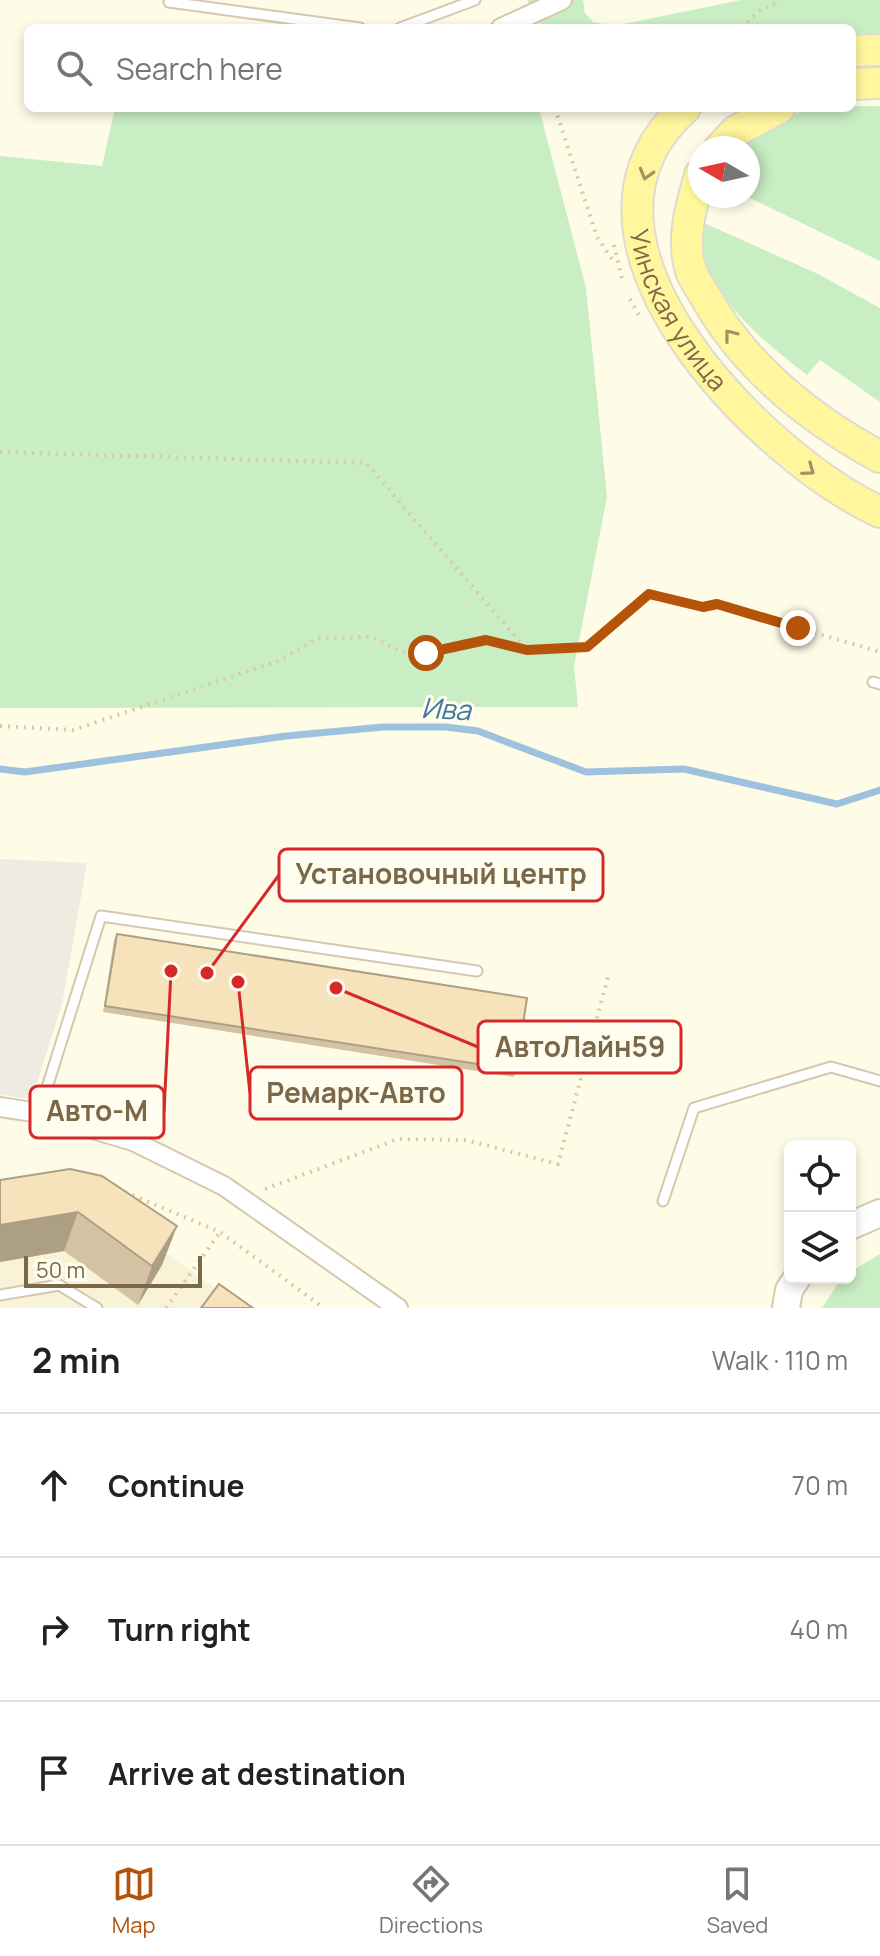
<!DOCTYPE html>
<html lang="en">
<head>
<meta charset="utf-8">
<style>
	:root { --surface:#fff; --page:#f6f6f6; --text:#222; --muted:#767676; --line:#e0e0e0; --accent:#b45309 }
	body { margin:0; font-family:Manrope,sans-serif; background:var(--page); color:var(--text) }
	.controls { position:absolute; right:24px; bottom:24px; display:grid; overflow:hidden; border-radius:12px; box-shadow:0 4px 12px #0003 }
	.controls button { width:72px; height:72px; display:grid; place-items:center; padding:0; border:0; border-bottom:2px solid var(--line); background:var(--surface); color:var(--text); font:40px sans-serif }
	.compass { position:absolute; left:688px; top:136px; width:72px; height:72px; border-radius:50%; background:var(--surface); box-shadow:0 4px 12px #0003; rotate:279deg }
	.scale { position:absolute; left:24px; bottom:20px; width:178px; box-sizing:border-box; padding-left:8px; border:4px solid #7b6848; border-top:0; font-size:22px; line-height:28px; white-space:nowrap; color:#7b6848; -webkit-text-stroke:6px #fffdef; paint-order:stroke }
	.stop { position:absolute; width:24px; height:24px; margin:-18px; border:6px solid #b45309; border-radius:50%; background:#fff }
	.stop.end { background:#b45309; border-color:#fff; box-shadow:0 2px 8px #0008 }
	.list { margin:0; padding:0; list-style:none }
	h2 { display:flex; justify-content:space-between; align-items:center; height:104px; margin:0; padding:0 32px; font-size:34px }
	h2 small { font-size:26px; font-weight:400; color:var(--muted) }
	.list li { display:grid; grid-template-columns:52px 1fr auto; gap:24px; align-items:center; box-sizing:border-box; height:144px; padding:0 32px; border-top:2px solid var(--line) }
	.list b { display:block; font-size:30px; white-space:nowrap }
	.list em { font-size:26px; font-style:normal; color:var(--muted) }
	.icon { flex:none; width:44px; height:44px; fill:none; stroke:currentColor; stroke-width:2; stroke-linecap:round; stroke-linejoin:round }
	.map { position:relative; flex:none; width:880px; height:1308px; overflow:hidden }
	.search { position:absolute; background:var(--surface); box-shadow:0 4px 12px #0003; left:24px; right:24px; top:24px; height:88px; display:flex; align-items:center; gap:20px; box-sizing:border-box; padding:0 28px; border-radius:12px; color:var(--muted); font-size:30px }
	.sheet { height:536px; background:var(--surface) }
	nav { display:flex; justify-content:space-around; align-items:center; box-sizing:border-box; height:112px; border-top:2px solid var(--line); background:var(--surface); font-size:22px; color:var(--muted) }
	nav a { display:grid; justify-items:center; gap:4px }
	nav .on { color:var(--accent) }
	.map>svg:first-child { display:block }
	.residential { fill:#f8f3d7 }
	.industrial { fill:#eeebe1 }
	.green { fill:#c9eec3 }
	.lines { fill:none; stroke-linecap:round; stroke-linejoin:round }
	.stream { stroke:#9ec2dd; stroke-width:7 }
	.service-casing { stroke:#d4c9ae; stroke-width:13 }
	.minor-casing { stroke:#d4c9ae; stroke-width:22 }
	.secondary-casing { stroke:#d8cbaa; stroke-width:30 }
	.primary-casing { stroke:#dfdbd3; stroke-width:34 }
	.path { stroke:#dcc79e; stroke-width:4; stroke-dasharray:2 6; stroke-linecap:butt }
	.service { stroke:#fff; stroke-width:9 }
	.minor { stroke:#fff; stroke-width:18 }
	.secondary { stroke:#fff; stroke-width:26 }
	.primary { stroke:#fff69d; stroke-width:30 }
	.wall { fill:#d4c3a2 }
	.shaded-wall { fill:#ac9f84 }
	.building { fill:#f6e3bc; stroke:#ac9f84; stroke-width:2 }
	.oneway { stroke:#a39362 }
	.route { stroke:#b45309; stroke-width:10 }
	.labels { text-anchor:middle; stroke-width:6; stroke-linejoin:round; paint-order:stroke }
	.street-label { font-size:26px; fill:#7b6848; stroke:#fffdef }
	.water-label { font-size:28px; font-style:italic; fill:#45779f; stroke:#fffdef }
	.leader { fill:none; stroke:#d62828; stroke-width:3 }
	.callout-dot { fill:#d62828; stroke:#fffdef; stroke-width:3 }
	.callout { fill:#fffdef; stroke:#d62828; stroke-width:3 }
	.callout-label { font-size:28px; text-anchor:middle; font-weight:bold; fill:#7b6848 }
</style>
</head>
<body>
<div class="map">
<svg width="880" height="1308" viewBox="0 0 880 1308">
	<rect width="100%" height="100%" fill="#fefbe7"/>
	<!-- residential -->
	<path class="residential" d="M84,1196L244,1308H0V1209Z"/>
	<!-- industrial -->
	<path class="industrial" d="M0,859L87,863L62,1004L32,1099L0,1095Z"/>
	<!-- green -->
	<g class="green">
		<path d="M527,0H583L585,13L593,22L614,26L741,0H880V41L852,42V28H542Z"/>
		<path d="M852,106H880V261L746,196L748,148H725L769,121L800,112Z"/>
		<path d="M115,108H493L540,112L586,288L607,497L574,666L578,707L0,708V156L102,166Z"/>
		<path d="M704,223L818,274L880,308V402L820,360L807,375C765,343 688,282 704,223Z"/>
		<path d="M880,1254V1308H822L841,1279L850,1278V1272Z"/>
	</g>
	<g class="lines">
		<!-- stream -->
		<path class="stream" d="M0,769L25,772L286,736L383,727H446L478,731L586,772L684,769L837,804L880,790"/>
		<!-- service casing -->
		<g class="service-casing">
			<g id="service">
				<path d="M169,2L360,28"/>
				<path d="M400,28L475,0"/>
				<path d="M873,682L880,684"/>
				<path d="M39,1113L101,916L477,971"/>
				<path d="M663,1201L694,1108L831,1067L880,1081"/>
				<path d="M0,1295L59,1285L97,1308"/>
			</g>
		</g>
		<!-- minor casing -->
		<g class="minor-casing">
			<g id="minor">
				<path d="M501,28L562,0"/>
				<path d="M0,1107L39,1113L133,1141L224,1186L398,1308"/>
			</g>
		</g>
		<!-- secondary casing -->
		<g class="secondary-casing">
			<g id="secondary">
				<path d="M850,1226L880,1213"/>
				<path d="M786,1308L789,1290L797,1278"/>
			</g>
		</g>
		<!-- primary casing -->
		<g class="primary-casing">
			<g id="primary">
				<path d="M852,51L880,50"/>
				<path d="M852,84L880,83"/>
				<path id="s1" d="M685,108C540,237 761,457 880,512"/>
				<path d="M720,148L736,131L779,108"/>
				<path d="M700,175C691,206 681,240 691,271C695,282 704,293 709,303C749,371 812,420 880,457"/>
			</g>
		</g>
		<!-- path -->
		<g class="path">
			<path d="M742,28L759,11L781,0"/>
			<path d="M555,108L597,237L614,262"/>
			<path d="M614,245L622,279"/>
			<path d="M630,299L641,319"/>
			<path d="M0,452L366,463L527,650"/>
			<path d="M0,726L73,730L278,661L318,638L372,637L409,655L486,640L527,650L587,647L649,594L703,607L717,604L880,652"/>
			<path d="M265,1189L398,1139L466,1140L558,1164L609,973"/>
			<path d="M125,1192L220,1232L324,1308"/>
			<path d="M166,1308L220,1232"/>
		</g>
		<!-- service -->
		<use href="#service" class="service"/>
		<!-- minor -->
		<use href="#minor" class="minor"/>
		<!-- secondary -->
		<use href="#secondary" class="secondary"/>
		<!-- primary -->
		<use href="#primary" class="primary"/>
	</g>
	<!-- wall -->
	<g class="wall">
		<path d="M117,934L516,1070L514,1077L103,1012L114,940Z"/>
		<path d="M0,1180L177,1226L162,1265L138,1305L64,1251L0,1262Z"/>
	</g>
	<!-- shaded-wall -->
	<g class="shaded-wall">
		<path d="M78,1212L64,1251L0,1262V1225Z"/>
		<path d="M177,1226L162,1265L138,1305L152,1266Z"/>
	</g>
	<!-- building -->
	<g class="building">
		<path d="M117,934L527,998L516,1070L105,1006Z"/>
		<path d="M70,1169L102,1176L177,1226L152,1266L78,1212L0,1225V1180Z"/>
		<path d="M219,1284L253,1308H201Z"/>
	</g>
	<!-- one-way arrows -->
	<defs><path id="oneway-chevron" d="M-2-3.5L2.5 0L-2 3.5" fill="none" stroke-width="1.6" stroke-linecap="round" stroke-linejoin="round" transform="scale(2)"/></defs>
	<g class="oneway">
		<use href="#oneway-chevron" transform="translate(646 174) rotate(106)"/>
		<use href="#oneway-chevron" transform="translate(730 335) rotate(-128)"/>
		<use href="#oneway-chevron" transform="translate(809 470) rotate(36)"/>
	</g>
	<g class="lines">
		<!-- route -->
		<path class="route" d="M426,653L486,640L527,650L587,647L649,594L703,607L717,604L798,628"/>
	</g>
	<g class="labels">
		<!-- street labels -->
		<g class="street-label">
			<text dy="9" stroke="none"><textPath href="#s1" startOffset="226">Уинская улица</textPath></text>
		</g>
		<!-- water labels -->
		<g class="water-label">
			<text transform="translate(446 709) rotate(3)" y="10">Ива</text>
		</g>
	</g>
	<!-- callouts -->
	<path class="leader" d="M207 973L279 875M336 988L478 1047M238 982L250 1093M171 971L164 1112"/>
	<g class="callout-dot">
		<circle cx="207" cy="973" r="8"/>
		<circle cx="336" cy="988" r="8"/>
		<circle cx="238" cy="982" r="8"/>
		<circle cx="171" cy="971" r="8"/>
	</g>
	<g class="callout">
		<rect x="279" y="849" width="324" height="52" rx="8"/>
		<rect x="478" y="1021" width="203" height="52" rx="8"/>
		<rect x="250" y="1067" width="212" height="52" rx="8"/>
		<rect x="30" y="1086" width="134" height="52" rx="8"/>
	</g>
	<g class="callout-label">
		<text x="441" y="884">Установочный центр</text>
		<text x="580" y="1057">АвтоЛайн59</text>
		<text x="356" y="1103">Ремарк-Авто</text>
		<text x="97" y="1121">Авто-М</text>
	</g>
</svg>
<div class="controls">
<button><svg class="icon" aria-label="locate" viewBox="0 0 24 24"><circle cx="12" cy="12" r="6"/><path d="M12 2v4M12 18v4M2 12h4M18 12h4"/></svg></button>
<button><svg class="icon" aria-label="layers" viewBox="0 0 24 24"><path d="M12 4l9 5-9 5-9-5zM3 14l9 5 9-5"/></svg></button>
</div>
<svg class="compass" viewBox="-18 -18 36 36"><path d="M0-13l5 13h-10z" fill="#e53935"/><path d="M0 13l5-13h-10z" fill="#767676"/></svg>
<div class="scale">50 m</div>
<div class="stop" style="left:426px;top:653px"></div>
<div class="stop end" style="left:798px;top:628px"></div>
<div class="search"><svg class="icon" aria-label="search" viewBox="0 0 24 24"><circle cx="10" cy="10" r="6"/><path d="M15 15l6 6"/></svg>Search here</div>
</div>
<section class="sheet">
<h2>2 min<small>Walk · 110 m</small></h2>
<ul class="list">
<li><svg class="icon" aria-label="ahead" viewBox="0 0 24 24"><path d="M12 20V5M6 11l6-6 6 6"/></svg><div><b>Continue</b></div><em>70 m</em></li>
<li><svg class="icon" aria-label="right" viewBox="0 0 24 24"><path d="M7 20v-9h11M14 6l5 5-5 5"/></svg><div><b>Turn right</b></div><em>40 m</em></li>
<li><svg class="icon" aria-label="arrive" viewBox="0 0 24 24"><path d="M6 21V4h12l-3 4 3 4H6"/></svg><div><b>Arrive at destination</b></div></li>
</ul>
</section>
<nav>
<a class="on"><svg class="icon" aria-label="map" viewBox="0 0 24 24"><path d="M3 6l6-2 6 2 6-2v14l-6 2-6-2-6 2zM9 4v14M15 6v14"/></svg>Map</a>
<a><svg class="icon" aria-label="directions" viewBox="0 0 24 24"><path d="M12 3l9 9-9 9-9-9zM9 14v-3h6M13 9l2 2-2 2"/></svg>Directions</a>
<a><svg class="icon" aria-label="saved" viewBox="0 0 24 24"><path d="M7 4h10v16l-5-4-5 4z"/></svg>Saved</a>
</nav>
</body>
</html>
